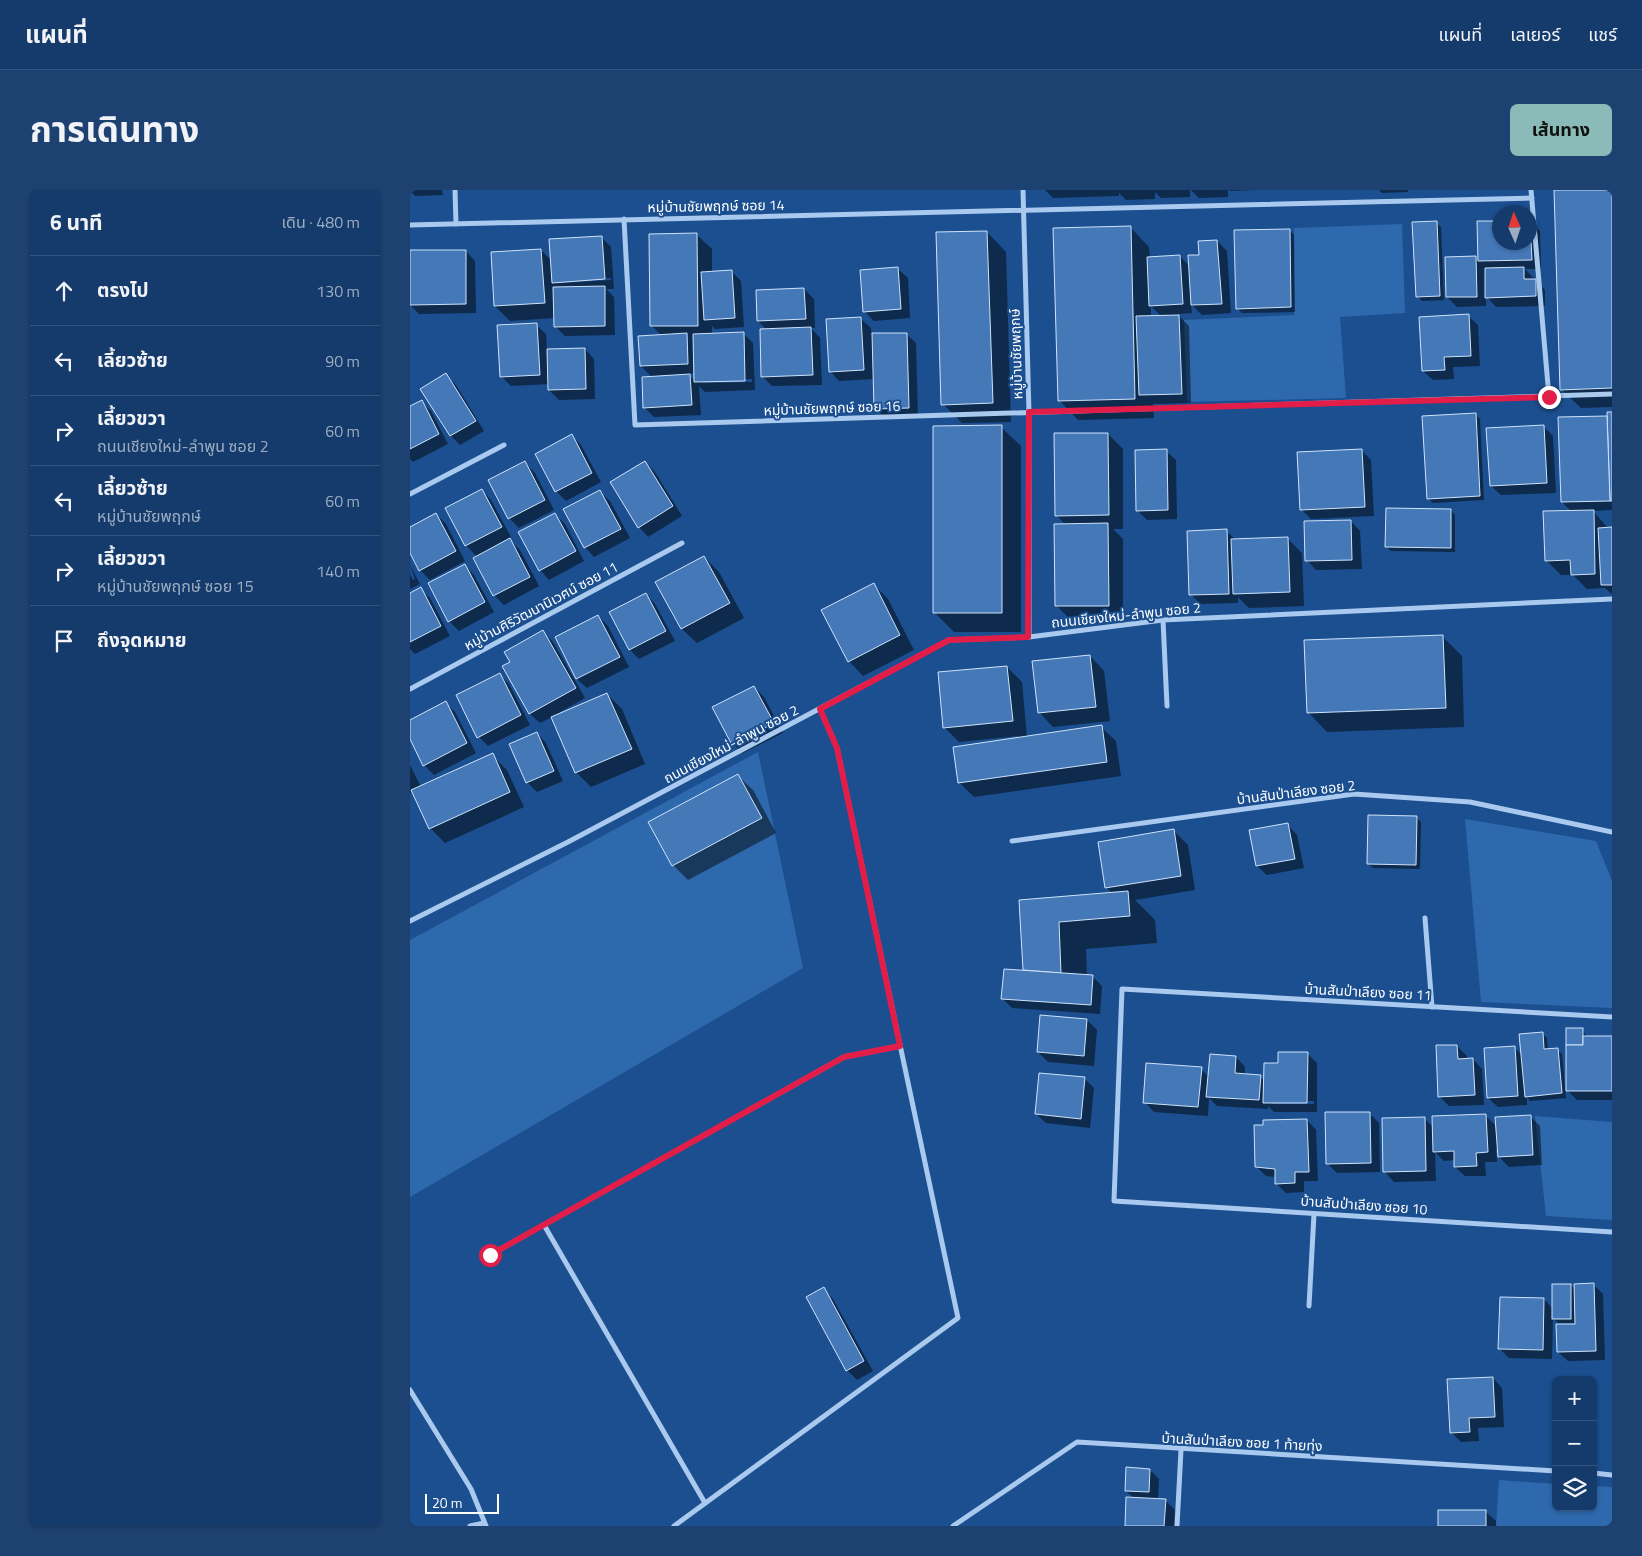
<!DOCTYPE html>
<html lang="th">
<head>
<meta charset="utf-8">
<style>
	:root { --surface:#143b6b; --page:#1d4271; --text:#f1f3f6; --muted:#9dadc1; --line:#33557e; --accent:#8bbbb9 }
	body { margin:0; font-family:"Titillium Web","Noto Sans Thai",sans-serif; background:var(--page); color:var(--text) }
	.controls { position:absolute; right:15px; bottom:15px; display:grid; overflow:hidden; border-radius:8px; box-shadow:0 1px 4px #0004 }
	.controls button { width:45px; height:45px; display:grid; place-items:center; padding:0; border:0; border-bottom:1px solid var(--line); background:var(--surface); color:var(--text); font:25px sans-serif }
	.compass { position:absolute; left:1082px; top:15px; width:45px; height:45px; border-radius:50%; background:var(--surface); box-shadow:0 1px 4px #0004; rotate:357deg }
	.scale { position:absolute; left:15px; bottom:12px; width:74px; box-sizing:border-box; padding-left:5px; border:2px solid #fff; border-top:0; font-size:14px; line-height:18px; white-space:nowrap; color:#fff; -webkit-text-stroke:4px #1b4f8f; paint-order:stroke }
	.stop { position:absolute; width:15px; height:15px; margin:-11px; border:4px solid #e11d48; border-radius:50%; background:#fff }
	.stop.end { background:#e11d48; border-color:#fff; box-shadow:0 1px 5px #0008 }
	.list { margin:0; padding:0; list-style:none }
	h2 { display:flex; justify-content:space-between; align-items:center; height:65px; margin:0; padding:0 20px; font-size:21px }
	h2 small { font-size:16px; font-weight:400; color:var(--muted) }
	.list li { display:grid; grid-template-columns:32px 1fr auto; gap:15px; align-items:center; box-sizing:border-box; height:70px; padding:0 20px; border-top:1px solid var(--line) }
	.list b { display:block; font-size:19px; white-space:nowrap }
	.list p { margin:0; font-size:16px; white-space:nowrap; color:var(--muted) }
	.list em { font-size:16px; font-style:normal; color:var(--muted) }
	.icon { flex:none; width:28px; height:28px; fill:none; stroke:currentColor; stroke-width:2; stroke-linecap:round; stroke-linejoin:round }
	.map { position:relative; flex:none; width:1202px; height:1336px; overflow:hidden; border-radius:8px }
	header { display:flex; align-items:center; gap:30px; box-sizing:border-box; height:70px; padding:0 25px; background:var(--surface); border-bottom:1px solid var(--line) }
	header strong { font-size:24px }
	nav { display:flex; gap:28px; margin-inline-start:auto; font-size:18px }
	.intro { display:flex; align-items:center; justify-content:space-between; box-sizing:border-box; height:120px; padding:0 30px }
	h1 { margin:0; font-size:35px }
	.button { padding:12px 22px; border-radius:8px; background:var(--accent); color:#111; font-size:18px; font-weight:700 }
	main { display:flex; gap:30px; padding:0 30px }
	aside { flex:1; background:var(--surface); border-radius:8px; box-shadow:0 1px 4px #0004 }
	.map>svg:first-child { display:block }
	.green { fill:#2e69ad }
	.shadow { fill:#0007; fill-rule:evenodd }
	.building { fill:#4478b7; stroke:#cfe3fa }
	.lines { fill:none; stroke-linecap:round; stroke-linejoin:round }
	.street { stroke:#a9c9ee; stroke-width:5 }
	.route { stroke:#e11d48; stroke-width:6 }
	.labels { text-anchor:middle; stroke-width:4; stroke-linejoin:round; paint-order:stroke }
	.street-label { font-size:14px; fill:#fff; stroke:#1b4f8f }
</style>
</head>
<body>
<header>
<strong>แผนที่</strong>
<nav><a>แผนที่</a><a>เลเยอร์</a><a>แชร์</a></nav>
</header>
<div class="intro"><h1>การเดินทาง</h1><a class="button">เส้นทาง</a></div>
<main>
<aside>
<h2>6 นาที<small>เดิน · 480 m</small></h2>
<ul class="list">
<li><svg class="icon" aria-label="ahead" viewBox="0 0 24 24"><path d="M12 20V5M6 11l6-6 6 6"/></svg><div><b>ตรงไป</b></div><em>130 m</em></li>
<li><svg class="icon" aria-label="left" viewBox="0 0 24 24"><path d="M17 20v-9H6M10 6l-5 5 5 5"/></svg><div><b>เลี้ยวซ้าย</b></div><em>90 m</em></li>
<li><svg class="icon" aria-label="right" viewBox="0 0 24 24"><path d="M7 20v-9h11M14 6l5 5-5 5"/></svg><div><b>เลี้ยวขวา</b><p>ถนนเชียงใหม่-ลำพูน ซอย 2</p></div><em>60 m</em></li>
<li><svg class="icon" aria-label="left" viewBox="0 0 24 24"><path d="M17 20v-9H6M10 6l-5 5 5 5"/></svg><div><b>เลี้ยวซ้าย</b><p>หมู่บ้านชัยพฤกษ์</p></div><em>60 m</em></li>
<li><svg class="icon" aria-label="right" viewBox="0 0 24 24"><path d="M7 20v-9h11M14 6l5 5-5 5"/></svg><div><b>เลี้ยวขวา</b><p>หมู่บ้านชัยพฤกษ์ ซอย 15</p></div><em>140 m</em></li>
<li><svg class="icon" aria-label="arrive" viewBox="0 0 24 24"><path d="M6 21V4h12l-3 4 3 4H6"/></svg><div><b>ถึงจุดหมาย</b></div></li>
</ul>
</aside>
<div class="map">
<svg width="1202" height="1336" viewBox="0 0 1202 1336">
	<rect width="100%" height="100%" fill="#1b4f8f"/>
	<!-- green -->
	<g class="green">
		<path d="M992,34L995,123L930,127L936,208L777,212L774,130L884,125V38Z"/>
		<path d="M348,562L393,778L0,1007V750Z"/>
		<path d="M1055,629L1186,651L1202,691V818L1071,812Z"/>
		<path d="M1125,926L1202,932V1030L1136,1026Z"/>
		<path d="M1089,1290L1146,1294V1317H1183V1296L1202,1297V1336H1086Z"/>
	</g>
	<!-- shadow -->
	<g class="shadow">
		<path d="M0,0H32L33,5L5,6Z"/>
		<path d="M635,0H780V7L751,8L745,2V9L716,10L709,3V6L643,8Z"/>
		<path d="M781,0H818V7L789,8Z"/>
		<path d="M819,0H846L820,1Z"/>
		<path d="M969,0H998V2L972,3Z"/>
		<path d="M1145,0H1202V217L1171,218L1151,199Z"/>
		<path d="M1120,31L1130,41L1131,79H1115L1135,100V116L1086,117L1076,106V116L1047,117L1037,107L1065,68L1069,71L1068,32L1090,52H1120Z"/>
		<path d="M1026,32L1031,37L1034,110L1012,111L1007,106Z"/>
		<path d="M720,37L739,57L740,68L770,66L780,77L807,51L817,61L821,123L792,125L781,114L782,123L767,124L779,136L781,213L743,214L744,228L668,230L649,210ZM741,116L751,126L741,127Z"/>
		<path d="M879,40L884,45L885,122L832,123L827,118Z"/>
		<path d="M577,42L596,62L601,232L552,233L533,214Z"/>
		<path d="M287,45L302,59V82L321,81L331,91L334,137L305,139L302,136V144L333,143L343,153L345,200L295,202L289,196L291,225L244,227L234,217L242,187L231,176L252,146L241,135ZM285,183V191L278,184ZM342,189V192L293,193V191Z"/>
		<path d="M191,47L201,57L204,99H196L204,107L205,145L155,146L145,136V128L100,131L85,116L131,60L142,71ZM201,88V90L150,93V91Z"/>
		<path d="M0,61H56L65,71L66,123L9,124L0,115Z"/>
		<path d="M488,79L498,88L500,128L464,131L454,121Z"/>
		<path d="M394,99L404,109L405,138H401L410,148L412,195L362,196L352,186L357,140L348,131Z"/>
		<path d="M1058,126L1068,135L1070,176L1043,177L1044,189L1023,190L1013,181Z"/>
		<path d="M451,129L461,138V144H496L506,153L508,227L475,228L465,218L464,189L429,191L420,181Z"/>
		<path d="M126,135L136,144L137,160L175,159L184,169L185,209L149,210L139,200V194L101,196L91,186Z"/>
		<path d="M36,185L46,195L74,241L50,255L41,246Z"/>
		<path d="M11,211L21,221L38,254L3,272L0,269V217Z"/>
		<path d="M1202,223V320L1183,321L1198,338H1202V404L1195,398L1177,399L1163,385H1151L1136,370L1162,322L1152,312L1149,228L1199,227Z"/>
		<path d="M1065,224L1070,229L1074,310L1023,313L1018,308Z"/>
		<path d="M1133,236L1143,246L1146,303L1091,305L1081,296Z"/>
		<path d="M591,237L611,256V442H544L525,423Z"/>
		<path d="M698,244L713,259V339H703L713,349V430H661L647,416L656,335L646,325Z"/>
		<path d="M162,246L171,255L191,292L156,311L146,301Z"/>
		<path d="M756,261L766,270L767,329L737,330L727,320Z"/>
		<path d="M952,261L961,270L964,326L901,329L891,319Z"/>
		<path d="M235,272L245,282L272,326L238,347L229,337Z"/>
		<path d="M115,273L125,283L144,320L109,338L99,328Z"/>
		<path d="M72,300L81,310L101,347L90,353L91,355L100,350L110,360L129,396L94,415L84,405L67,367L56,355Z"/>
		<path d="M190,302L200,311L220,348L184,367L175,357Z"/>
		<path d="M1041,320L1045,325V362L981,361L976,356Z"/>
		<path d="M26,324L36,334L55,371L20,390L10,380L0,360V338Z"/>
		<path d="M145,325L155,334L174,371L139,390L130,380Z"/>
		<path d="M941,331L950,341L952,379L906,380L897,370Z"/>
		<path d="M816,341L826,350L877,348L892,363L894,416L839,418L828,407V413L790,414L781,404Z"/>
		<path d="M294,367L309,382L334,428L287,453L272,439L247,393Z"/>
		<path d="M0,375L10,394L0,399V384L3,390L5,389Z"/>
		<path d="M55,375L64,385L84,422L49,441L39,431Z"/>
		<path d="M464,395L478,409L504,460L453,486L439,471Z"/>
		<path d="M10,399L20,408L40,446L5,464L0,459V404Z"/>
		<path d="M236,404L245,414L265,451L229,469L220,460L201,422Z"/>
		<path d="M188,426L198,436L219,477L177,498L167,489L146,448Z"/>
		<path d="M133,442L143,452L175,508L150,522L151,524L197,504L212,519L235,574L181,597L166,582L142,527L130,533L120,524L94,477L102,472Z"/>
		<path d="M1032,446L1052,466L1054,537L917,542L898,522Z"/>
		<path d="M680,466L694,481L700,531L643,537L629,522Z"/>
		<path d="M597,477L612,492L617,547L691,537L706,551L711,586L564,607L549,592L608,549V546L549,552L534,537Z"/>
		<path d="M90,485L99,494L120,535L78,556L69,547Z"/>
		<path d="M344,497L354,507L373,543L333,563L323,554Z"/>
		<path d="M36,513L45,522L66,563L24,585L14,575L0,546V531Z"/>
		<path d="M127,543L136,553L153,591L127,602L117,592Z"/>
		<path d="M82,565L97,580L114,617L35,653L20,638L3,601L0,603V575L11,597Z"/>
		<path d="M328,586L343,600L366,643L278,690L263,675Z"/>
		<path d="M1007,628L1011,632L1010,679L963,678L958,673Z"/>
		<path d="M878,635L887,645L894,678L857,685L847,676Z"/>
		<path d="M764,641L778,655L785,700L725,710L745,730L747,753L676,759L677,786H682L692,796L690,824L602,818L593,809L616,782L614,779L611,711L702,703L696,697Z"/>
		<path d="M677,830L687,840L684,876L638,872L628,862Z"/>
		<path d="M1172,839L1177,847H1202V910H1167L1156,899Z"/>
		<path d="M1132,843L1137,848L1138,860H1147L1152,864L1156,908L1120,911L1117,907V915L1088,917L1078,908L1104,857L1112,865Z"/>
		<path d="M1047,856L1057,866V870L1063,869L1072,879L1074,915L1039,916L1029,906Z"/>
		<path d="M898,864L907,873V922H864L858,916V919L807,916L799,908L798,926L744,922L735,912L791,879L799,887L826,867L835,877V885L850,887L855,891L869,874ZM862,911H904V914H862Z"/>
		<path d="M674,888L684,898L680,938L636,933L626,924Z"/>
		<path d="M959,923L969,933L970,982L927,983L917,973Z"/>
		<path d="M1076,926L1087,937L1120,926L1130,936L1132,975L1099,977L1089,967V959H1086L1087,972H1075L1076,986H1055L1045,977V970L1034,971L1025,962L1026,991L984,992L975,982L1015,929L1024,938Z"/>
		<path d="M897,930L906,940L908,991H894V1002L876,1003L866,993V987L856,986L846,976Z"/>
		<path d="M1183,1094L1193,1104L1195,1170L1158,1171L1148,1162L1167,1133H1148L1143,1128L1142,1169L1099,1168L1089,1158L1134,1109L1143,1119L1161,1095L1166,1100Z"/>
		<path d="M413,1099L423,1109L463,1181L447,1190L437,1180Z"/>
		<path d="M1083,1188L1092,1198L1094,1237L1068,1238L1069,1251L1051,1252L1041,1242Z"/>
		<path d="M740,1280L749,1289L748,1310H755L765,1320L764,1336H716L724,1308L716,1301Z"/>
		<path d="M1076,1322L1086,1331V1336H1029Z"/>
	</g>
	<!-- building -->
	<g class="building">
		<path d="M1144,0H1202V198L1150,200Z"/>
		<path d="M1120,30L1122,70L1068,71L1067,31H1090V52H1120Z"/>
		<path d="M1027,31L1030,106L1006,107L1002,32Z"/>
		<path d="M721,36L725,209L648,211L643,38Z"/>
		<path d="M880,39L881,117L826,119L824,40Z"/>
		<path d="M577,41L583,213L531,215L526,42Z"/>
		<path d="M287,43L288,136H240L239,44Z"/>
		<path d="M192,46L195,89L142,93L139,49Z"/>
		<path d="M807,50L812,114L781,115L778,65H789L788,51Z"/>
		<path d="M131,59L135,113L84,116L81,62Z"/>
		<path d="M0,60H56V114L0,115Z"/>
		<path d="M770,65L773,114L739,116L737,67Z"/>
		<path d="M1066,66L1067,107H1036L1035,67Z"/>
		<path d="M488,77L491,119L453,122L450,80Z"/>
		<path d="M1114,77V89H1126V106L1075,108V78Z"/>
		<path d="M322,80L325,128L294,130L291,82Z"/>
		<path d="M195,96V136L144,137L143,97Z"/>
		<path d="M394,98L396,129L347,131L346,100Z"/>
		<path d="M1059,124L1061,166L1034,167L1035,180L1012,181L1009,127Z"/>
		<path d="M769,125L772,204L729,205L726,126Z"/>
		<path d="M451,127L454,180L419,182L416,129Z"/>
		<path d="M127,133L130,185L90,187L87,135Z"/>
		<path d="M401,137L403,185L351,187L350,139Z"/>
		<path d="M334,142L335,191L284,192L283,144Z"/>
		<path d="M277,143L278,174L230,176L228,146Z"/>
		<path d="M462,143H497L499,218L464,219Z"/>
		<path d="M175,158L176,199L138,200L137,159Z"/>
		<path d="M36,183L66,231L40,246L10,199Z"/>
		<path d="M280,184L282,215L233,218L232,187Z"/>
		<path d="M12,210L29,244L0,259V216Z"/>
		<path d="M1197,222H1202V311H1200Z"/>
		<path d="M1066,223L1070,306L1017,309L1012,226Z"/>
		<path d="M1197,226L1200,311L1151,312L1148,227Z"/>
		<path d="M592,235V423H523V236Z"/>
		<path d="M1134,235L1137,293L1080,296L1076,238Z"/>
		<path d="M644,243H698L699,325L645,326Z"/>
		<path d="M162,244L182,283L145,302L125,264Z"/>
		<path d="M757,259L758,320L726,321L725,260Z"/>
		<path d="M952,259L955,317L890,320L887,262Z"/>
		<path d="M115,271L135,310L98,329L78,290Z"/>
		<path d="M235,271L263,316L228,338L200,292Z"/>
		<path d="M72,299L92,337L55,356L35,318Z"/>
		<path d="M190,300L211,339L174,358L153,319Z"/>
		<path d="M976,318L1041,319V358L975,357Z"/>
		<path d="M1184,320L1185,384L1161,385L1160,370L1135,371L1133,321Z"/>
		<path d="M26,323L46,361L9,381L0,363V337Z"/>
		<path d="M145,323L166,361L129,381L108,342Z"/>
		<path d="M941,330L942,370L895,371L894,331Z"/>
		<path d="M698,333L699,416H645L644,334Z"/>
		<path d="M1202,337V395H1191L1188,338Z"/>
		<path d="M817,339L819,404L779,405L777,341Z"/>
		<path d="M878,347L880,402L823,404L821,349Z"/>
		<path d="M100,348L120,387L83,406L63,368Z"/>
		<path d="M294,366L320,413L271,439L245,392Z"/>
		<path d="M55,374L75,412L38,432L18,393Z"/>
		<path d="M464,393L490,445L438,472L411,420Z"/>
		<path d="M11,397L31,436L0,452V403Z"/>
		<path d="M236,403L256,441L219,460L199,422Z"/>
		<path d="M188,425L210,467L166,489L145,447Z"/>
		<path d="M133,440L166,498L119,524L92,476L100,472L94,462Z"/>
		<path d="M1033,445L1036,518L897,523L894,450Z"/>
		<path d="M680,465L686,517L628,523L622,471Z"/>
		<path d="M597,476L603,531L533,538L528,482Z"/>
		<path d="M90,483L111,525L67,548L46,505Z"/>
		<path d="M344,496L364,533L322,555L302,517Z"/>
		<path d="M197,503L222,559L165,583L141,527Z"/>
		<path d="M36,511L57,553L13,576L0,549V530Z"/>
		<path d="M692,535L697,572L548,593L543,557Z"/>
		<path d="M127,542L144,581L116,593L99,554Z"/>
		<path d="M83,563L100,602L19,639L1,600Z"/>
		<path d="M328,584L352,628L262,676L238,632Z"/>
		<path d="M958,625L1007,626L1006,675L957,674Z"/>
		<path d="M878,633L885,669L846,676L839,640Z"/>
		<path d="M764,639L771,686L695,698L688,652Z"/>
		<path d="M718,701L720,726L649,732L651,783L613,780L609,710Z"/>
		<path d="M594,779L683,785L681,815L591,809Z"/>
		<path d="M630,825L677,829L674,866L627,862Z"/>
		<rect x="1156" y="838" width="17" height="17"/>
		<path d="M1133,842L1134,859L1148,858L1152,903L1115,907L1109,844Z"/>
		<path d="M1173,846H1202V901H1156V855H1173Z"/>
		<path d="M1026,855H1047L1048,869L1063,868L1065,905L1028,907Z"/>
		<path d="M1105,856L1108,906L1077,908L1074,858Z"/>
		<path d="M868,862H898L897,913H853L854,873H868Z"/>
		<path d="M800,864L826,866L825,883L851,885L849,910L796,907Z"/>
		<path d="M736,873L792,877L788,917L733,913Z"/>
		<path d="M629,883L675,887L671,929L625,924Z"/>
		<path d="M915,922H960L961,973L916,974Z"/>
		<path d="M1076,924L1078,962L1066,963L1067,976L1044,977V961L1023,962L1022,926Z"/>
		<path d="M1121,925L1123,965L1088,967L1085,927Z"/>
		<path d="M1015,927L1016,981L973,982L972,928Z"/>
		<path d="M897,929L899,982H885V993L865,994V979L845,977L844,935H853V930Z"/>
		<path d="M1184,1093L1186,1161L1147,1162L1146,1134H1165L1164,1094Z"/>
		<rect x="1142" y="1094" width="19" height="35"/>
		<path d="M414,1097L454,1171L436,1181L396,1107Z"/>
		<path d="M1090,1107L1134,1108L1133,1160L1088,1159Z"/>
		<path d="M1083,1187L1085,1227L1059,1228L1060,1242L1040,1243L1037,1189Z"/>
		<path d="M716,1277L740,1279L739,1302L715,1301Z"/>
		<path d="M716,1307L756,1309L754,1336H715Z"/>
		<rect x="1028" y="1320" width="48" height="16"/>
	</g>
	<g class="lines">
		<!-- street -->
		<g class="street">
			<path d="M45,0L46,34"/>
			<path d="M613,0L619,223V447"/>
			<path d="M1121,0L1139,207"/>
			<path d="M214,29L225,235L1202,204"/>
			<path d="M0,35L1122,8"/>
			<path d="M0,304L94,255"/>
			<path d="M753,430L757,516"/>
			<path d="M0,499L272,353"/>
			<path d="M602,651L944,604L1060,612L1202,642"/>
			<path d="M1015,728L1022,817"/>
			<path d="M0,731L158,652L539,450L619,447L753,430L1202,409"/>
			<path d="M1202,827L712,799L704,1011L1202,1042"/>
			<path d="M134,1035L295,1313"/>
			<path d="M80,1065L434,867L490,856"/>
			<path d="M899,1116L904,1024"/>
			<path d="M0,1200L61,1299L76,1336"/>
			<path d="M1183,1283L1202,1285"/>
			<path d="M60,1336L74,1333"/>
			<path d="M264,1336L548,1128L427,558L410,519"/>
			<path d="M543,1336L667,1252L1146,1281"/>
			<path d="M767,1336L771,1260"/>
		</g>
	</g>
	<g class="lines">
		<!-- route -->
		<path class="route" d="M80,1065L434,867L490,856L427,558L410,519L539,450L618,447L619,222L1139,207"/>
	</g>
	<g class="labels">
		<!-- street labels -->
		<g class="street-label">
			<text transform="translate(306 16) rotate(-1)" y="5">หมู่บ้านชัยพฤกษ์ ซอย 14</text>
			<text transform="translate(606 164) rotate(-92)" y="5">หมู่บ้านชัยพฤกษ์</text>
			<text transform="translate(422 218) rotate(-2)" y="5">หมู่บ้านชัยพฤกษ์ ซอย 16</text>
			<text transform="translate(131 416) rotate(-28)" y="5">หมู่บ้านศิริวัฒนานิเวศน์ ซอย 11</text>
			<text transform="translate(716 425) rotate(-6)" y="5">ถนนเชียงใหม่-ลำพูน ซอย 2</text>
			<text transform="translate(321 554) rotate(-28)" y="5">ถนนเชียงใหม่-ลำพูน ซอย 2</text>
			<text transform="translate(886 602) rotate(-7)" y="5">บ้านสันป่าเลียง ซอย 2</text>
			<text transform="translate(958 802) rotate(3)" y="5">บ้านสันป่าเลียง ซอย 11</text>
			<text transform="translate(954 1015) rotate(4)" y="5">บ้านสันป่าเลียง ซอย 10</text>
			<text transform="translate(832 1252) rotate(3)" y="5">บ้านสันป่าเลียง ซอย 1 ท้ายทุ่ง</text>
		</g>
	</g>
</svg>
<div class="controls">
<button>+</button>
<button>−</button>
<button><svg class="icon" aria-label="layers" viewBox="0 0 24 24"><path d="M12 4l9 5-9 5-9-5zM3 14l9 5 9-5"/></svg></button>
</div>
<svg class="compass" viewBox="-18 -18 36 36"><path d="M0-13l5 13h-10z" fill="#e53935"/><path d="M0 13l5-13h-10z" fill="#9dadc1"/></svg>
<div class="scale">20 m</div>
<div class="stop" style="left:80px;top:1065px"></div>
<div class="stop end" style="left:1139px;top:207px"></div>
</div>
</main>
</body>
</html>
